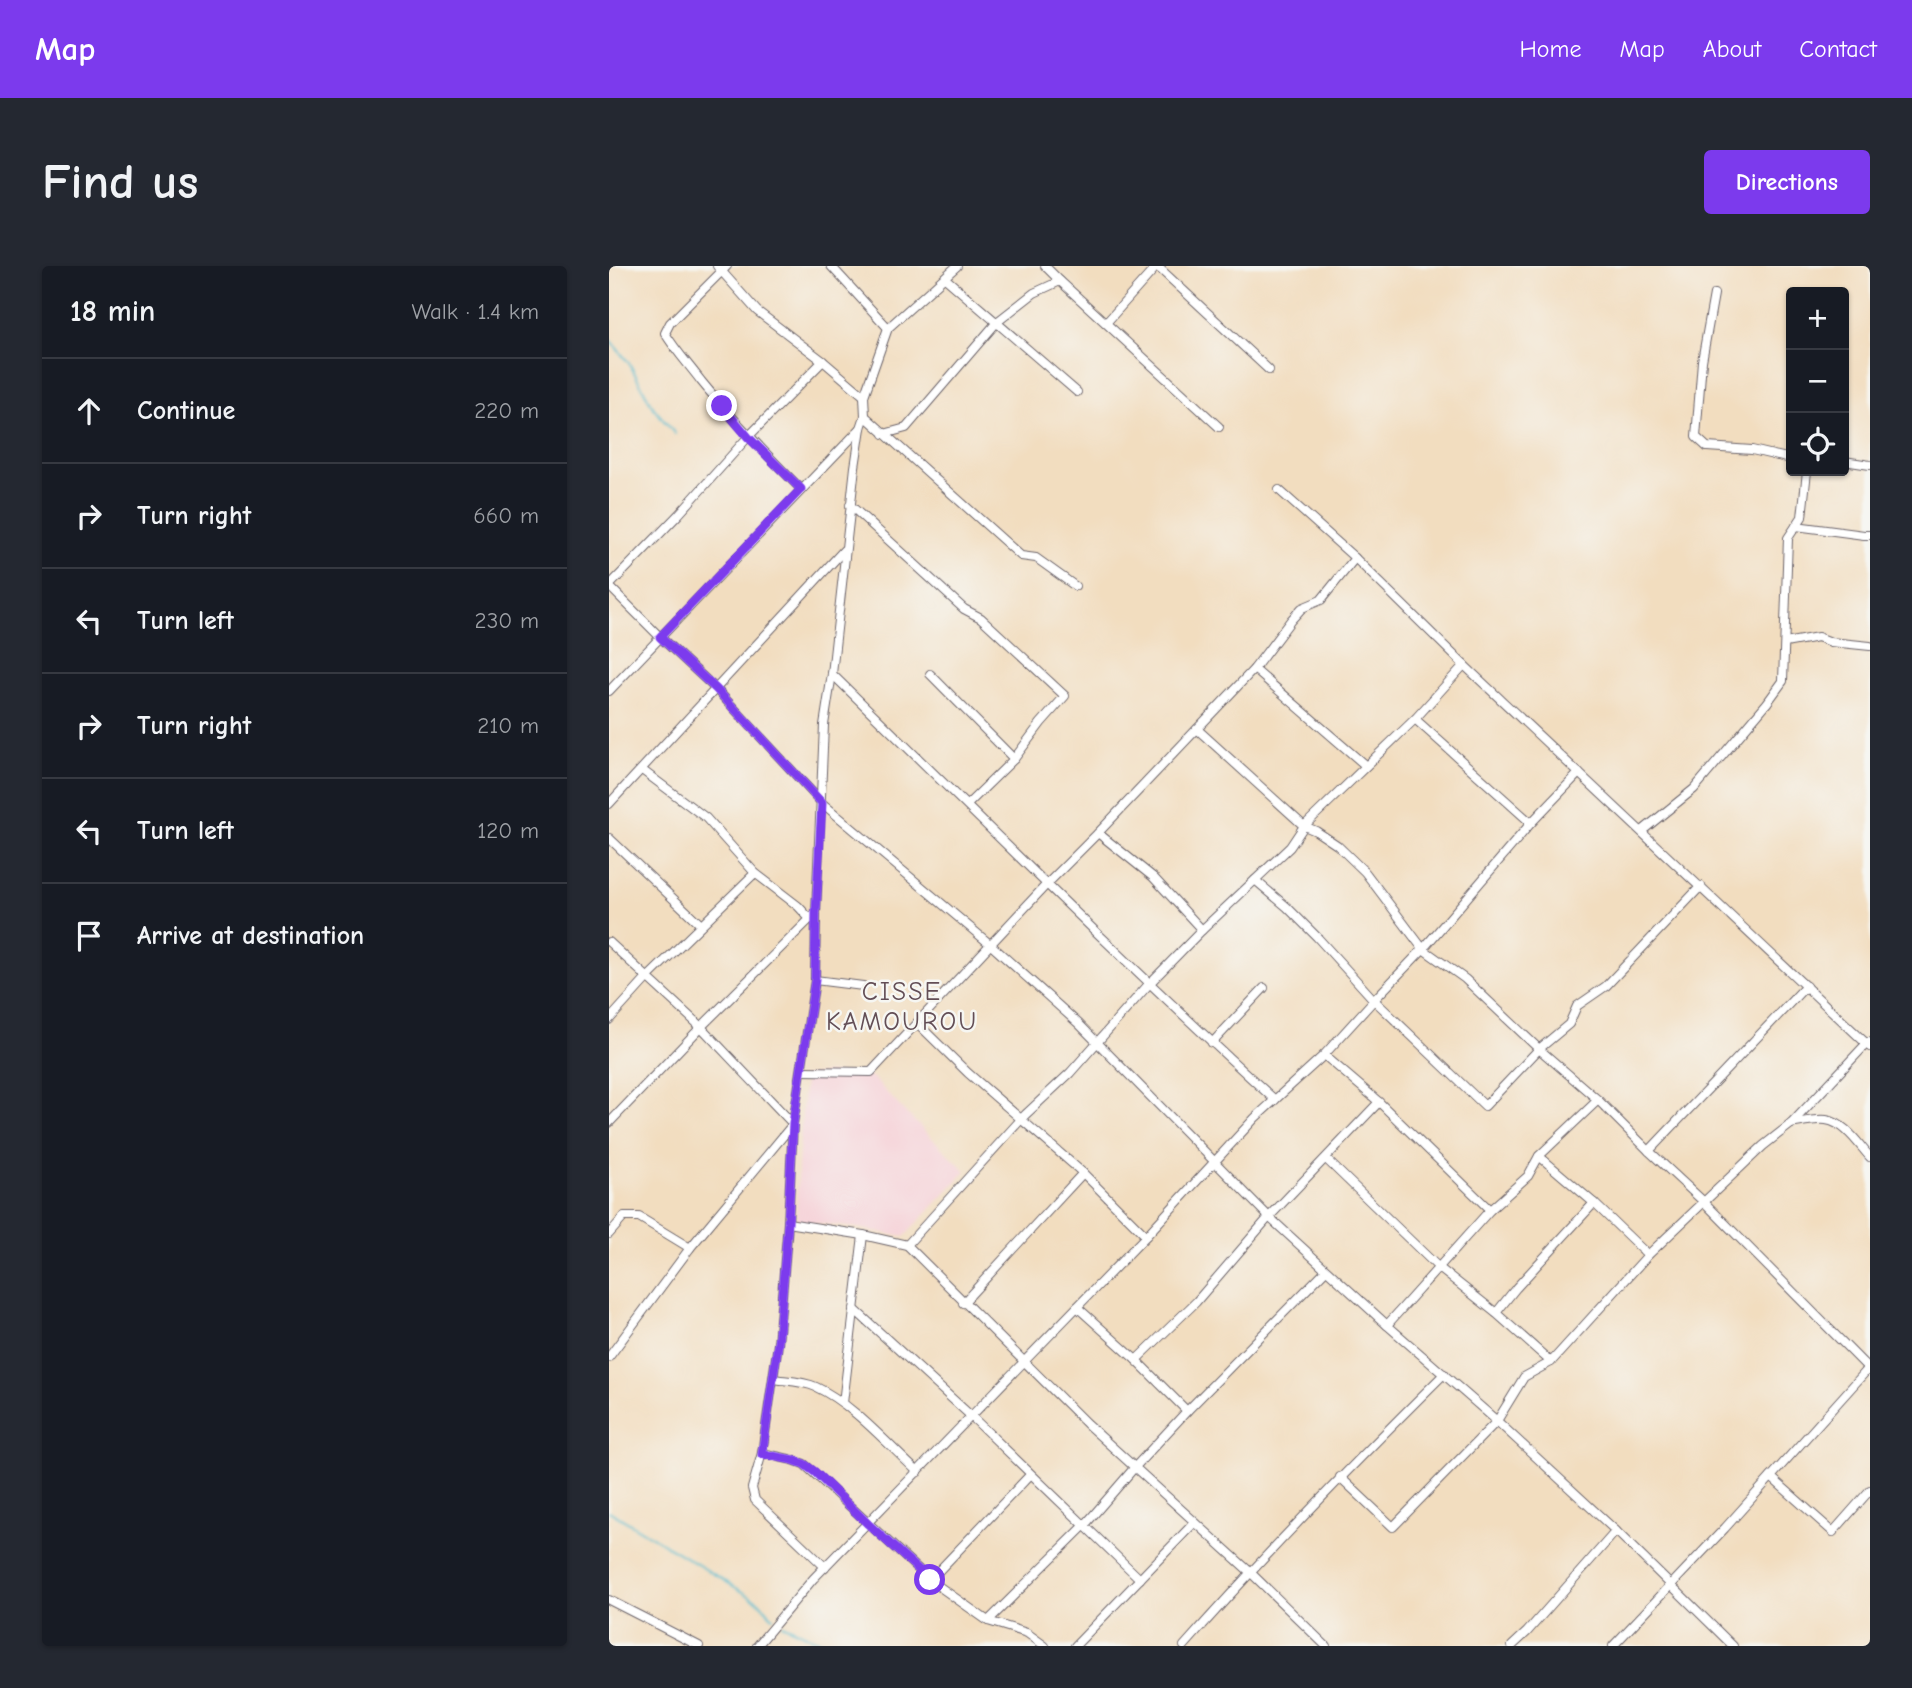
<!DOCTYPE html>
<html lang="en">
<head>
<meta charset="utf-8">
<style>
	:root { --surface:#171b24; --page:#242831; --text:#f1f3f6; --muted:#9ea1a6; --line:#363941; --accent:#7c3aed }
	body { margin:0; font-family:"Comic Neue",sans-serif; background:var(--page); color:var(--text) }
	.controls { position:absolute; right:21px; top:21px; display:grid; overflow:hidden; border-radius:7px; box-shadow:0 2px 5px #0004 }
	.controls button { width:63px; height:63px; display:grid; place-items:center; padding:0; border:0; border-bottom:2px solid var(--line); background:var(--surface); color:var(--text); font:35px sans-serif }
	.stop { position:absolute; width:21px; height:21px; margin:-16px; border:5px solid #7c3aed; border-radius:50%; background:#fff }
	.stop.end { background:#7c3aed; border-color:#fff; box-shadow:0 2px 7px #0008 }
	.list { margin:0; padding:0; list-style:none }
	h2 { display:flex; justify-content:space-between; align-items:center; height:91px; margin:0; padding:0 28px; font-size:30px }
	h2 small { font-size:23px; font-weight:400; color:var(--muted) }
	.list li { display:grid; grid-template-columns:46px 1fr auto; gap:21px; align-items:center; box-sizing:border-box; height:105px; padding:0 28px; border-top:2px solid var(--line) }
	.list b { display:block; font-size:26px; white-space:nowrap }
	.list em { font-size:23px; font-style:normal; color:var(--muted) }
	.icon { flex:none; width:38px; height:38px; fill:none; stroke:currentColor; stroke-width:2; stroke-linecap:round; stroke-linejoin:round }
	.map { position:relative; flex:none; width:1261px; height:1380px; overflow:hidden; border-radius:7px }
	header { display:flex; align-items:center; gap:42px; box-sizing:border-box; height:98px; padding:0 35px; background:var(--accent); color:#fff }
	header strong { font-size:33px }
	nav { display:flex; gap:38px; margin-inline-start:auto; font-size:24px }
	.intro { display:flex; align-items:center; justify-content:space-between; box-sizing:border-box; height:168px; padding:0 42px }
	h1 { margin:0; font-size:49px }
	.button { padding:18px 32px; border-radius:7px; background:var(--accent); color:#fff; font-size:24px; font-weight:700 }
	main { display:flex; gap:42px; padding:0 42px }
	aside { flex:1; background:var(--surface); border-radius:7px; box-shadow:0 2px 5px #0004 }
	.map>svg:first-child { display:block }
	.built { fill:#f6cfd6 }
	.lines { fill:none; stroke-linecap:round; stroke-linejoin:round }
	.stream { stroke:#4eb8cb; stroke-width:2 }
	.minor-casing { stroke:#6b6369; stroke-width:10 }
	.minor { stroke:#fff; stroke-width:8 }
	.route { stroke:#7c3aed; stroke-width:9 }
	.labels { text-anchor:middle; stroke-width:5; stroke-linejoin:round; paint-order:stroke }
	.quarter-label { font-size:26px; letter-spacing:2px; fill:#634e56; stroke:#f6f6f2 }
</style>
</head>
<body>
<header>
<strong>Map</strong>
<nav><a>Home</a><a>Map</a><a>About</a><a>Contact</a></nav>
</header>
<div class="intro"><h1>Find us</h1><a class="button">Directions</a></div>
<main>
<aside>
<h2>18 min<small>Walk · 1.4 km</small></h2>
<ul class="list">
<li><svg class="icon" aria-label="ahead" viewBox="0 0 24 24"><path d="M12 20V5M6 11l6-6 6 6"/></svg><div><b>Continue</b></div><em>220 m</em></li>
<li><svg class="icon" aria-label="right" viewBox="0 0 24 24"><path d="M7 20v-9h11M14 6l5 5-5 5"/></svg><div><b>Turn right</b></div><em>660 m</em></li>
<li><svg class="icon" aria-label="left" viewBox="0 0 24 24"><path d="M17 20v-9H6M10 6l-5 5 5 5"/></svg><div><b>Turn left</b></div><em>230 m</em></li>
<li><svg class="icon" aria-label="right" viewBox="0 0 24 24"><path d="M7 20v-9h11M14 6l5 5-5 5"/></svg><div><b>Turn right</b></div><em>210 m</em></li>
<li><svg class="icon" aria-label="left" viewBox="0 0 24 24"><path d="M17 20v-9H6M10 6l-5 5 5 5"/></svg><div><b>Turn left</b></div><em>120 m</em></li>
<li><svg class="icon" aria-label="arrive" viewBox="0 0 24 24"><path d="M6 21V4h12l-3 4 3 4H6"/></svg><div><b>Arrive at destination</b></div></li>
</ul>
</aside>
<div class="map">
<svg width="1261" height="1380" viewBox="0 0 1261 1380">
	<rect width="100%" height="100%" fill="#f6f6f2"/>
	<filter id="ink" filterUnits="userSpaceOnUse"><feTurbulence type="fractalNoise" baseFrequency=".0143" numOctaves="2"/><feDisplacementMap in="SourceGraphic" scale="14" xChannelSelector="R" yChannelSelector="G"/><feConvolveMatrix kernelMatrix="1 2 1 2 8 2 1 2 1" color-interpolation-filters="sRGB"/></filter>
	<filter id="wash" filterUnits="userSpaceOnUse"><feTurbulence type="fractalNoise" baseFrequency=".00686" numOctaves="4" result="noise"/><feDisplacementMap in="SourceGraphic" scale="28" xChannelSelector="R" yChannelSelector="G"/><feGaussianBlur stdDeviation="1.57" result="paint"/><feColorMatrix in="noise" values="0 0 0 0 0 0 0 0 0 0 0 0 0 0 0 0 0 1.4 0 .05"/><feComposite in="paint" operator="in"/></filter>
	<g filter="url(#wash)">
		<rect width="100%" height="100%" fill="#f2ddbf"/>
		<!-- built -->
		<path class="built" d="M220,807L263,811L298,848L357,905L295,971L250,962L188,955L189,901L196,810Z"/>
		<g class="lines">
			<!-- stream -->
			<g class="stream">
				<path d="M0,73L20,97L44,141L66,168"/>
				<path d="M0,1245L149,1335L164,1351"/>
				<path d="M173,1358L221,1380"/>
			</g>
		</g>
	</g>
	<g filter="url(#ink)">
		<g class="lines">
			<!-- minor casing -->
			<g class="minor-casing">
				<g id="minor">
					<path d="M108,0L148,45L214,95L255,130"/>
					<path d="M118,0L61,57L56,67C66,84 80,99 92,115C123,153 157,188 192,223"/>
					<path d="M222,0L279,62"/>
					<path d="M436,0L451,15"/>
					<path d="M336,12L468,126"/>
					<path d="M1105,28L1093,95L1087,171L1098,181L1143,184L1182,193"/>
					<path d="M497,57L548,0L660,104"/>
					<path d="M256,150L412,290L427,292L466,320"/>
					<path d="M275,168L297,162L388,56L425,27L451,15L610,161"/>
					<path d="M1235,195L1261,199"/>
					<path d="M670,224L746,292L855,399L1261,781"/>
					<path d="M241,239L355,343L372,352L456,430L432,457L405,493L358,539"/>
					<path d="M1187,260L1255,269H1261"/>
					<path d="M0,320L51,371L107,423L213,537L382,679L470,758L660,951L778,1059L888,1155L1007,1265L1124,1380"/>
					<path d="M0,320L70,248L139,171L214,95"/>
					<path d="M1176,377L1209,371L1222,376L1261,380"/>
					<path d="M645,403L757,500"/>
					<path d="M223,408C370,551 514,696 666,834"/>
					<path d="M321,408L405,493"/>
					<path d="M0,425L252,162"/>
					<path d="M588,463L695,560L707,565L728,579L756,606L814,683L856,713L930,783L989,834L1040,885L1095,936L1261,1104"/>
					<path d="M33,504L97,552L146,607L189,640L201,653"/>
					<path d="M0,538L235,284"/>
					<path d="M922,557L970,507"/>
					<path d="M1033,565L1085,523L1158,437L1174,415L1179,272L1193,251L1198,205"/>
					<path d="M0,572L91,658"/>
					<path d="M646,614L678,641L708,671L765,734L876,840L930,783L960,758L968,740L997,720L1092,620"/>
					<path d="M593,664L681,581L695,560L806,453"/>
					<path d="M0,676L92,761L184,858"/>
					<path d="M206,714L254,720"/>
					<path d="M0,754L39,711L146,607"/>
					<path d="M308,757L359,807L474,907L537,970"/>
					<path d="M603,777L655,722"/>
					<path d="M715,789L770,836L881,944"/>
					<path d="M194,805L262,806L437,619L489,567L645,403L682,354L693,342L712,334L746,292"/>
					<path d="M0,857L92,761L207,647"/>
					<path d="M1182,858C1194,856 1206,853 1217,854C1237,857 1249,878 1261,891"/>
					<path d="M1040,885L1197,720"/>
					<path d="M930,890L985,937L1039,989"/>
					<path d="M717,893L829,1001L887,1047L942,1096"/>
					<path d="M179,957L254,969L298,979L478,1158L641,1306L717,1380"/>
					<path d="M0,968L15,951H30L81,982"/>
					<path d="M298,979L416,849L461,807L540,718L593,664L544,611L489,567"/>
					<path d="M354,1037L474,907"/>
					<path d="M468,1041L527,1094L578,1145"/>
					<path d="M245,1043L362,1150L531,1313"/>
					<path d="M887,1047L907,1022L985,937"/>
					<path d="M778,1059L881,944L919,910L930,890L989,834"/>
					<path d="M0,1091L81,982L184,858"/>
					<path d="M527,1094L587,1036L660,951L770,836"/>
					<path d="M164,1113C178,1115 194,1115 207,1121C244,1138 279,1179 309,1206"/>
					<path d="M234,1137L254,969"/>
					<path d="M153,1187L184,1194L195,1198L321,1314L379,1355L418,1367L436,1380"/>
					<path d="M731,1211L784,1261L888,1155L915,1111L942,1096L1039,989L1154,880L1182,858L1259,776"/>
					<path d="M1162,1211L1224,1266L1261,1224"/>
					<path d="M216,1301L146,1234L143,1222L153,1187L169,1078L179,957L184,858L206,714L207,647L215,459L223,408L246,201L252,162L256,150L255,130L279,62L348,0"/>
					<path d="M321,1314L421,1209"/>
					<path d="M0,1334L90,1380"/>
					<path d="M379,1355L475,1260L526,1201L578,1145L717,1004"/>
					<path d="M148,1380L204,1313L537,970L646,852L715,789L765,734L814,683L922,557L806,453L855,399"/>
					<path d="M466,1380L585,1257"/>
					<path d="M575,1380C658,1286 745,1197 835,1108"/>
					<path d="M903,1380L918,1366L1007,1265"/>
					<path d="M1004,1380L1116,1262L1259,1103"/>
				</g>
			</g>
			<!-- minor -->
			<use href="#minor" class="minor"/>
		</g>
	</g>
	<g class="lines" filter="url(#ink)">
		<!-- route -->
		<path class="route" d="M113,140L139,171L192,223L51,371L107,423L213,537L207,647L206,714L184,858L179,957L169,1078L153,1188L184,1194L195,1198L206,1206L259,1258L321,1314"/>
	</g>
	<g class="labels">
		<!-- quarter labels -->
		<g class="quarter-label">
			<text x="293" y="734">CISSE<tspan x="293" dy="30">KAMOUROU</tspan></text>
		</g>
	</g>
</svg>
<div class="controls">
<button>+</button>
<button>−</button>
<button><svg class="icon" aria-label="locate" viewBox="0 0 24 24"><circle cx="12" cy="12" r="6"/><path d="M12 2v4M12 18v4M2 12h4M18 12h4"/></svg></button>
</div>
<div class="stop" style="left:321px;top:1314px"></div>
<div class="stop end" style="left:113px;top:140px"></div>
</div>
</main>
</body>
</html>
